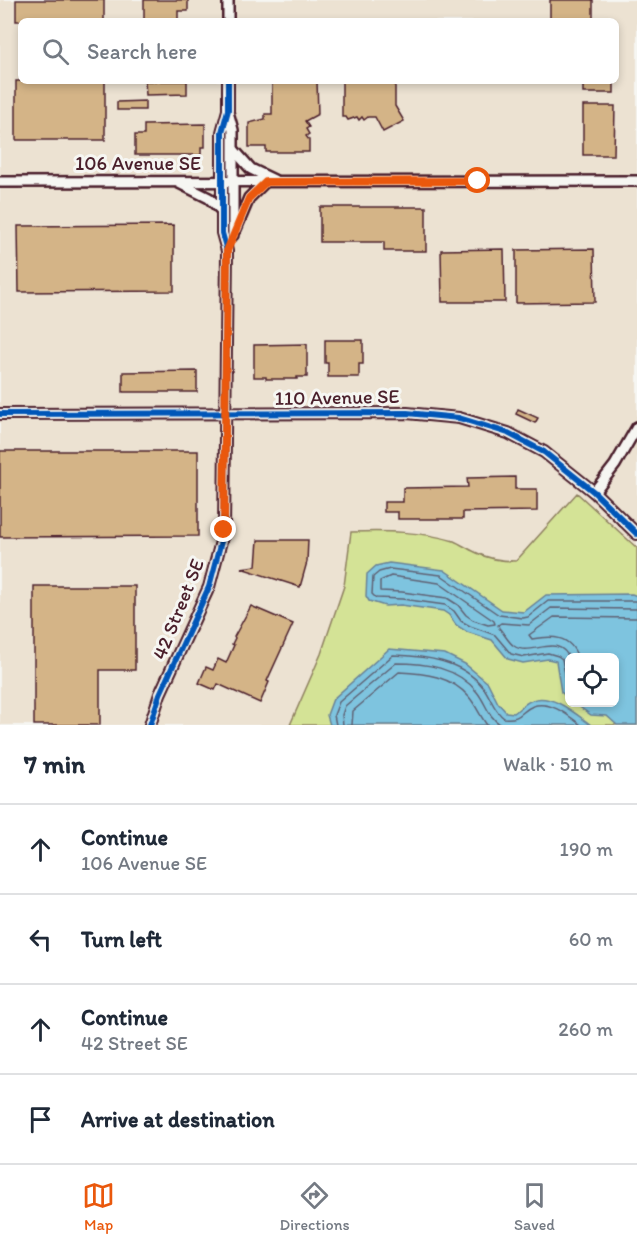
<!DOCTYPE html>
<html lang="en">
<head>
<meta charset="utf-8">
<style>
	:root { --surface:#fff; --page:#f6f6f7; --text:#1f2937; --muted:#747a83; --line:#e0e1e3; --accent:#ea580c }
	body { margin:0; font-family:Itim,sans-serif; background:var(--page); color:var(--text) }
	.controls { position:absolute; right:18px; bottom:18px; display:grid; overflow:hidden; border-radius:9px; box-shadow:0 3px 9px #0003 }
	.controls button { width:54px; height:54px; display:grid; place-items:center; padding:0; border:0; border-bottom:2px solid var(--line); background:var(--surface); color:var(--text); font:30px sans-serif }
	.stop { position:absolute; width:18px; height:18px; margin:-14px; border:4px solid #ea580c; border-radius:50%; background:#fff }
	.stop.end { background:#ea580c; border-color:#fff; box-shadow:0 2px 6px #0008 }
	.list { margin:0; padding:0; list-style:none }
	h2 { display:flex; justify-content:space-between; align-items:center; height:78px; margin:0; padding:0 24px; font-size:26px }
	h2 small { font-size:20px; font-weight:400; color:var(--muted) }
	.list li { display:grid; grid-template-columns:39px 1fr auto; gap:18px; align-items:center; box-sizing:border-box; height:90px; padding:0 24px; border-top:2px solid var(--line) }
	.list b { display:block; font-size:22px; white-space:nowrap }
	.list p { margin:0; font-size:20px; white-space:nowrap; color:var(--muted) }
	.list em { font-size:20px; font-style:normal; color:var(--muted) }
	.icon { flex:none; width:33px; height:33px; fill:none; stroke:currentColor; stroke-width:2; stroke-linecap:round; stroke-linejoin:round }
	.map { position:relative; flex:none; width:637px; height:725px; overflow:hidden }
	.search { position:absolute; background:var(--surface); box-shadow:0 3px 9px #0003; left:18px; right:18px; top:18px; height:66px; display:flex; align-items:center; gap:15px; box-sizing:border-box; padding:0 21px; border-radius:9px; color:var(--muted); font-size:22px }
	.sheet { height:438px; background:var(--surface) }
	nav { display:flex; justify-content:space-around; align-items:center; box-sizing:border-box; height:84px; border-top:2px solid var(--line); background:var(--surface); font-size:16px; color:var(--muted) }
	nav a { display:grid; justify-items:center; gap:3px }
	nav .on { color:var(--accent) }
	.map>svg:first-child { display:block }
	.built { fill:#ece2d2; fill-rule:evenodd }
	.green { fill:#d4e396; stroke:#8f8160; stroke-width:1.5; fill-rule:evenodd }
	.water { fill:#7ec4df; stroke:#698297; stroke-width:1.5 }
	.lines { fill:none; stroke-linecap:round; stroke-linejoin:round }
	.shore { stroke:#5f6173; stroke-width:1.5 }
	.building { fill:#d4b487; stroke:#4a1f2b; stroke-width:1.5 }
	.minor-casing { stroke:#4a1f2b; stroke-width:14 }
	.minor { stroke:#f6f6f2; stroke-width:9 }
	.cycleway-casing { stroke:#f6f6f2; stroke-width:10 }
	.cycleway { stroke:#0057b8; stroke-width:6 }
	.route { stroke:#ea580c; stroke-width:8 }
	.labels { text-anchor:middle; stroke-width:6; stroke-linejoin:round; paint-order:stroke }
	.street-label { font-size:20px; fill:#4a1f2b; stroke:#f6f6f2 }
</style>
</head>
<body>
<div class="map">
<svg width="637" height="725" viewBox="0 0 637 725">
	<rect width="100%" height="100%" fill="#f6f6f2"/>
	<filter id="ink" filterUnits="userSpaceOnUse"><feTurbulence type="fractalNoise" baseFrequency=".0167" numOctaves="2"/><feDisplacementMap in="SourceGraphic" scale="12" xChannelSelector="R" yChannelSelector="G"/><feConvolveMatrix kernelMatrix="1 2 1 2 8 2 1 2 1" color-interpolation-filters="sRGB"/></filter>
	<g filter="url(#ink)">
		<!-- built -->
		<path class="built" d="M0,0H637V548L577,493L516,561L500,562L476,553L456,542L351,532L344,586L321,654L290,725H0ZM21,21H616V81H21Z"/>
		<!-- green -->
		<path class="green" d="M577,493L637,548V725H290L321,654L344,586L351,532C386,531 420,531 454,541C461,544 468,549 475,552C488,559 501,561 516,561ZM570,658H614V702H570Z"/>
		<!-- water -->
		<g class="water">
			<path d="M389,563L444,570L502,610L524,612L546,595L632,594L637,596V725H617L607,716L591,715L574,703L614,702V658H570L569,699L561,692L556,661L548,659L523,663L508,659L492,640L467,632L456,625L449,615L443,611L401,605L385,606L369,601L366,596L367,574L376,566Z"/>
			<path d="M389,649L445,654L465,664L488,683L498,703L506,712L514,713C519,709 524,704 530,701C550,691 576,714 591,725H330L327,715L333,699Z"/>
		</g>
		<g class="lines">
			<!-- shore -->
			<g class="shore">
				<path d="M391,576L439,583L494,621L495,624L488,625L473,620L466,615L458,605L447,598L402,592L380,591V581Z"/>
				<path d="M578,658C570,634 551,636 532,639L529,635L554,617L637,618"/>
				<path d="M570,660C559,631 531,658 514,646C508,642 504,633 499,628L498,625L501,623L529,625L551,608L637,609"/>
				<path d="M570,691L567,688L565,673L562,659L558,656L548,653L524,657L511,654L495,635L470,626L461,621L454,611L445,605L402,599L376,598L372,594L373,577L379,572L390,569L441,575L499,615L523,618L528,617L548,601H637"/>
				<path d="M336,725L334,715L339,702L393,655C425,656 461,660 483,687C491,697 493,710 504,718C522,720 520,711 533,706C550,700 569,716 581,725"/>
				<path d="M343,725L342,715L345,706L396,663C425,663 457,667 477,692C486,703 488,717 501,725"/>
				<path d="M352,725L353,711L399,672C425,673 451,676 469,697C476,705 480,716 487,725"/>
			</g>
		</g>
		<!-- building -->
		<g class="building">
			<rect x="16" y="0" width="88" height="21"/>
			<path d="M144,0H188V11H178V21H144Z"/>
			<rect x="550" y="0" width="43" height="21"/>
			<rect x="16" y="81" width="89" height="59"/>
			<path d="M145,81H187V94L146,95Z"/>
			<path d="M272,81H317L318,114L305,121L309,127L306,129L309,134L306,136L309,140V152H266V147H249V123L265,119V114H272Z"/>
			<path d="M342,81H395V106L404,121L383,132L375,117H368L364,120L362,117L359,120L357,117L348,120L346,117H342Z"/>
			<rect x="583" y="81" width="31" height="12"/>
			<path d="M145,101V110H117V102Z"/>
			<path d="M583,106H615L614,155H583Z"/>
			<path d="M205,124V147H201V155H135V135H144V125Z"/>
			<path d="M320,207H426V251H384V242H320Z"/>
			<path d="M174,225V291L19,292L18,226Z"/>
			<path d="M504,249L505,302H442L441,250Z"/>
			<path d="M594,249L595,302L516,303V250Z"/>
			<path d="M325,340H363V364H359V377H328V363H325Z"/>
			<path d="M307,344V377H297V379H266V377H254V345Z"/>
			<path d="M197,371V392H123V372Z"/>
			<path d="M518,409L538,418L535,423L516,414Z"/>
			<path d="M0,451H198V536L0,537Z"/>
			<path d="M515,477V489H537V511L463,512V519H398V512H384V502H403V488L468,487L467,478Z"/>
			<path d="M258,540H308L307,562L300,587L241,568L256,566Z"/>
			<path d="M34,586H135V670H100V725H34Z"/>
			<path d="M251,606L293,624L267,681L269,682L260,703L218,684L215,690L199,683L206,667L213,670L218,659L226,663L234,645L232,644L235,638L234,637Z"/>
		</g>
		<g class="lines">
			<!-- minor casing -->
			<g class="minor-casing">
				<g id="minor">
					<path d="M228,0V21"/>
					<path d="M228,112L233,130V235"/>
					<path d="M234,150L251,169L274,180"/>
					<path d="M0,182L637,181"/>
					<path d="M179,183L209,198L222,211"/>
					<path d="M236,229L249,198L266,181"/>
					<path d="M0,414L407,413L459,418L508,433L544,452L594,492L637,534"/>
					<path d="M594,492L615,465L637,427"/>
					<path d="M150,725L160,694L209,587L224,530L227,251L222,233V132L228,110V81"/>
				</g>
			</g>
			<!-- minor -->
			<use href="#minor" class="minor"/>
			<!-- cycleway casing -->
			<g class="cycleway-casing">
				<g id="cycleway">
					<path d="M0,414L407,413L459,418L508,433L544,452L594,492L637,534"/>
					<path d="M150,725L160,694L209,587L224,530L227,251L222,233V132L228,110V81"/>
				</g>
			</g>
			<!-- cycleway -->
			<use href="#cycleway" class="cycleway"/>
		</g>
	</g>
	<g class="lines" filter="url(#ink)">
		<!-- route -->
		<path class="route" d="M224,530L227,251L249,198L266,182L478,181"/>
	</g>
	<g class="labels">
		<!-- street labels -->
		<g class="street-label">
			<text x="138" y="170">106 Avenue SE</text>
			<text transform="translate(337 397) rotate(-1)" y="7">110 Avenue SE</text>
			<text transform="translate(178 609) rotate(-68)" y="7">42 Street SE</text>
		</g>
	</g>
</svg>
<div class="controls">
<button><svg class="icon" aria-label="locate" viewBox="0 0 24 24"><circle cx="12" cy="12" r="6"/><path d="M12 2v4M12 18v4M2 12h4M18 12h4"/></svg></button>
</div>
<div class="stop" style="left:478px;top:181px"></div>
<div class="stop end" style="left:224px;top:530px"></div>
<div class="search"><svg class="icon" aria-label="search" viewBox="0 0 24 24"><circle cx="10" cy="10" r="6"/><path d="M15 15l6 6"/></svg>Search here</div>
</div>
<section class="sheet">
<h2>7 min<small>Walk · 510 m</small></h2>
<ul class="list">
<li><svg class="icon" aria-label="ahead" viewBox="0 0 24 24"><path d="M12 20V5M6 11l6-6 6 6"/></svg><div><b>Continue</b><p>106 Avenue SE</p></div><em>190 m</em></li>
<li><svg class="icon" aria-label="left" viewBox="0 0 24 24"><path d="M17 20v-9H6M10 6l-5 5 5 5"/></svg><div><b>Turn left</b></div><em>60 m</em></li>
<li><svg class="icon" aria-label="ahead" viewBox="0 0 24 24"><path d="M12 20V5M6 11l6-6 6 6"/></svg><div><b>Continue</b><p>42 Street SE</p></div><em>260 m</em></li>
<li><svg class="icon" aria-label="arrive" viewBox="0 0 24 24"><path d="M6 21V4h12l-3 4 3 4H6"/></svg><div><b>Arrive at destination</b></div></li>
</ul>
</section>
<nav>
<a class="on"><svg class="icon" aria-label="map" viewBox="0 0 24 24"><path d="M3 6l6-2 6 2 6-2v14l-6 2-6-2-6 2zM9 4v14M15 6v14"/></svg>Map</a>
<a><svg class="icon" aria-label="directions" viewBox="0 0 24 24"><path d="M12 3l9 9-9 9-9-9zM9 14v-3h6M13 9l2 2-2 2"/></svg>Directions</a>
<a><svg class="icon" aria-label="saved" viewBox="0 0 24 24"><path d="M7 4h10v16l-5-4-5 4z"/></svg>Saved</a>
</nav>
</body>
</html>
